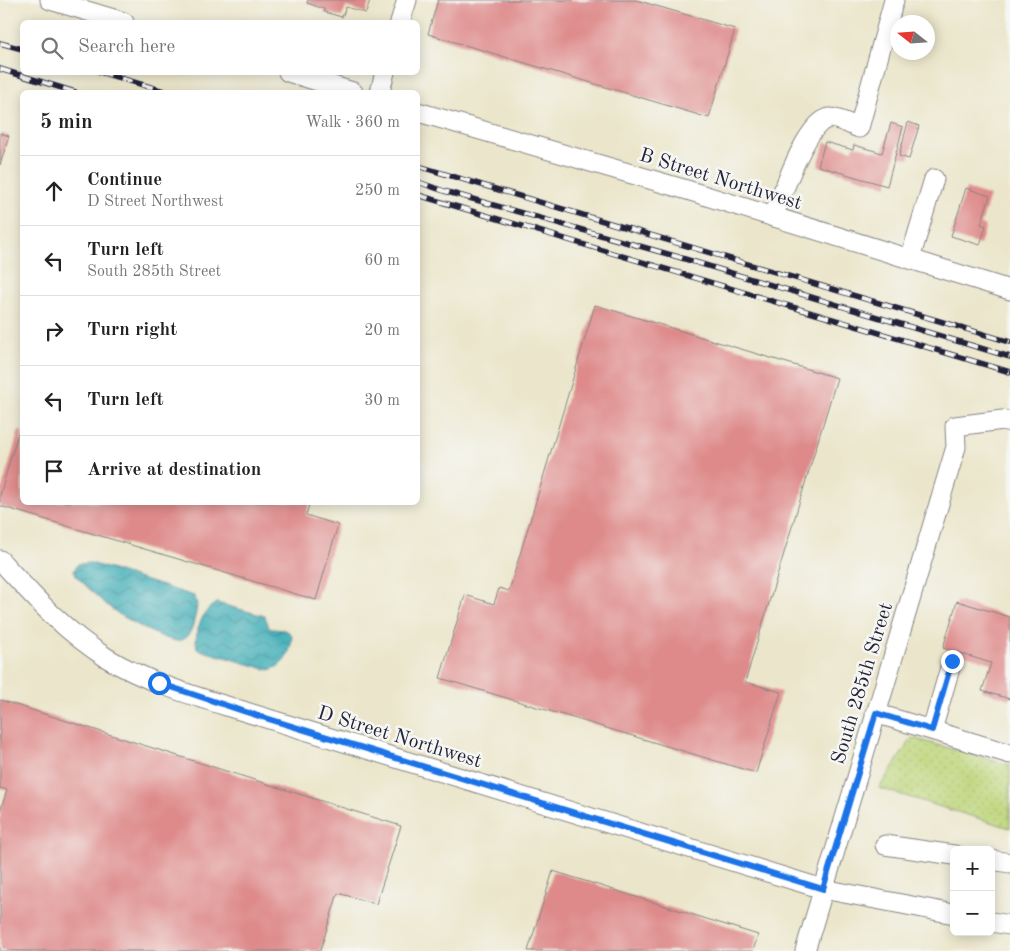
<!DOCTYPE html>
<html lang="en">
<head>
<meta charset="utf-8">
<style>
	:root { --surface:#fff; --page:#f2f2f2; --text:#222; --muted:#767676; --line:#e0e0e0 }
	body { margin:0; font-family:"Old Standard TT",serif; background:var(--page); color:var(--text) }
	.controls { position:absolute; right:15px; bottom:15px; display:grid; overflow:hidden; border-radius:8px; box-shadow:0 2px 12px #0003 }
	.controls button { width:45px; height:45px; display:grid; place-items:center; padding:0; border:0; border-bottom:1px solid var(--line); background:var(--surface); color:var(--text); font:25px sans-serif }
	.compass { position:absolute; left:890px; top:15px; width:45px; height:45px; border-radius:50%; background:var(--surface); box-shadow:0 2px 12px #0003; rotate:287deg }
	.stop { position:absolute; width:15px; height:15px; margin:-11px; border:4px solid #1a73e8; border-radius:50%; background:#fff }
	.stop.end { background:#1a73e8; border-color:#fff; box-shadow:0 1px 5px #0008 }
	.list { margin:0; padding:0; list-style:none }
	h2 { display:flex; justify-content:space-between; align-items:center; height:65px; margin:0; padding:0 20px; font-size:21px }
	h2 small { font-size:16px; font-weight:400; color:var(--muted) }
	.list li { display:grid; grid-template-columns:32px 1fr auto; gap:15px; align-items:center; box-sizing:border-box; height:70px; padding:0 20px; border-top:1px solid var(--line) }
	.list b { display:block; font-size:19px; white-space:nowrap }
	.list p { margin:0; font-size:16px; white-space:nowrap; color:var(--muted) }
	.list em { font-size:16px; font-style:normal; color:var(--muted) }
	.icon { flex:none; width:28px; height:28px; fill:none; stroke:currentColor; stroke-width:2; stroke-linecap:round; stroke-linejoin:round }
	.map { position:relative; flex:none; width:1010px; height:951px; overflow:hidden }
	.search { position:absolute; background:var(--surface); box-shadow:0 2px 12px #0003; left:20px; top:20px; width:400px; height:55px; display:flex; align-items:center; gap:12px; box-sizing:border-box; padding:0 18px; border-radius:8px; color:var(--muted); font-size:19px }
	.panel { position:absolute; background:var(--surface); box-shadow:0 2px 12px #0003; left:20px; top:90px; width:400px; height:415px; border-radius:8px }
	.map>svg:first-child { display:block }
	.grass { fill:url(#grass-dots); stroke:#707c5a }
	.water { fill:url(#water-waves); stroke:#2e6778 }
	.building { fill:#de8a8a }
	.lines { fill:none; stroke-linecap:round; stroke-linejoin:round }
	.minor-casing { stroke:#868483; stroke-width:21 }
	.minor { stroke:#fff; stroke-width:19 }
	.rail-casing { stroke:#22223b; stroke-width:5.5 }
	.rail { stroke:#f6f6f2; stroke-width:4; stroke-dasharray:11; stroke-linecap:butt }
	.route { stroke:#1a73e8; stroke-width:6 }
	.labels { text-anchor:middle; stroke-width:5; stroke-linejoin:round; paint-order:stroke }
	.street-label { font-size:20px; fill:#22223b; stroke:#f6f6f2 }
</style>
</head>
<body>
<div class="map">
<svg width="1010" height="951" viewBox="0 0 1010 951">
	<defs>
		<pattern id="grass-dots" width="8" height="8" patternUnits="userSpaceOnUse" patternTransform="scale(1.25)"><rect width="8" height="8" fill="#bed67a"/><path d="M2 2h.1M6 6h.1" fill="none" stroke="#a3b76a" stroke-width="1.8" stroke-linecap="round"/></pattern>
		<pattern id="water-waves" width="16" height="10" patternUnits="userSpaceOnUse" patternTransform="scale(1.25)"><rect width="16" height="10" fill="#3bacb6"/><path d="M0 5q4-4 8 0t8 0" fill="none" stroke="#318c95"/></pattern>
	</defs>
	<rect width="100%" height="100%" fill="#f6f6f2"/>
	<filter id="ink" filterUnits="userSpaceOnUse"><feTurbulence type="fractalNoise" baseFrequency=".02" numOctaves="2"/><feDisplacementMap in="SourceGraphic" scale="10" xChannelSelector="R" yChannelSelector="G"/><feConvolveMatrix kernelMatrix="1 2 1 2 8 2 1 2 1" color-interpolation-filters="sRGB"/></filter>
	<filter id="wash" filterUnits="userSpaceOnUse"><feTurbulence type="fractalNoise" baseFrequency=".0096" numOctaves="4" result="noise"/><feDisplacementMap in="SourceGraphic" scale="20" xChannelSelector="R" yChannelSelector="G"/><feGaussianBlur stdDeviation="1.12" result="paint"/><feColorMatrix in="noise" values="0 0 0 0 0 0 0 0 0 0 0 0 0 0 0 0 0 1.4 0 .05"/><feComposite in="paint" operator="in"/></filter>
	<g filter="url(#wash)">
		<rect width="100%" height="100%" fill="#ebe6cb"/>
		<!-- grass -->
		<path class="grass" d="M912,738L1010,765V828L879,788Z"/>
		<!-- water -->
		<g class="water">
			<path d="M91,563L194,596C200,605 195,615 193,625C191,632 186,640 178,641C167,642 125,619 116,612C101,602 89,588 76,576L74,570L78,564Z"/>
			<path d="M217,603L265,616L269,628C278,631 285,627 292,635C291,651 286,666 269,670L203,651L197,648C193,634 203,608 217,603Z"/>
		</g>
		<g id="blocks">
			<!-- building -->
			<g class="building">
				<path d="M308,0H370L366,13L346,7L342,17L324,12V9L307,3Z"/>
				<path d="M438,0H636L735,29L709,118L428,34Z"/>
				<path d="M908,122L919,126L909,159L899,156Z"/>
				<path d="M891,123L903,127L887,186L818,166L825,142L853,150L854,145L882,153Z"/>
				<path d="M0,133L9,136L0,165Z"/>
				<path d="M966,188L990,196L981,224L986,226L980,245L951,236Z"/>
				<path d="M595,305L837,378L745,682L781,692L756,773L440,678L465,595L494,604L499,588L509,591Z"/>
				<path d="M19,430L22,431V502H310L306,515L338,525L316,600L0,506V495Z"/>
				<path d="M957,601L1010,617V699L982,691L991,663L943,648Z"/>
				<path d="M0,700L401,826L376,904L338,893L320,951H0V812L7,790L0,788Z"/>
				<path d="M553,871L758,935L753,951H528Z"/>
			</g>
		</g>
	</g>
	<g filter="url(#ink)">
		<use href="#blocks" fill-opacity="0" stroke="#868483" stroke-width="1"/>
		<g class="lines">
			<!-- minor casing -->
			<g class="minor-casing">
				<g id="minor">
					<path d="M50,0L124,22"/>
					<path d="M400,22L407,0"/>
					<path d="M288,72L353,92"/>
					<path d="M380,92L385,72"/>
					<path d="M418,112L687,190L1010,290"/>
					<path d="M773,217C782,196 806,121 830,118C838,118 851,125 859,128L894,0"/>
					<path d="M910,259L934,179"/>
					<path d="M0,560C33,596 65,632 107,658C150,684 198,697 246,712L823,889L954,914"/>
					<path d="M875,713L1010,754"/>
					<path d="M932,730L952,661"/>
					<path d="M885,845L954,855"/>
					<path d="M991,860L1010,863"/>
					<path d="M991,922L1010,925"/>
					<path d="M805,951L956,447L955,426L1003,420L1010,422"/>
				</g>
			</g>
			<!-- minor -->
			<use href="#minor" class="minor"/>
			<!-- rail casing -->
			<g class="rail-casing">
				<g id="rail">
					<path d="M0,43L22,49"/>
					<path d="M0,69L75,92"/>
					<path d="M100,72L167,92"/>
					<path d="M418,166L1010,342"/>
					<path d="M418,182L444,191L675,256L1010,357"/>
					<path d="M418,195L1010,372"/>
				</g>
			</g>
			<!-- rail -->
			<use href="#rail" class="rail"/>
		</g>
	</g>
	<g class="lines" filter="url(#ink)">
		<!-- route -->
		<path class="route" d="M159,683L246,712L823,889L876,713L932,730L952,661"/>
	</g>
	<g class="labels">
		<!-- street labels -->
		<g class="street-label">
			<text transform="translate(721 178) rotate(17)" y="7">B Street Northwest</text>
			<text transform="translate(861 683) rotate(-73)" y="7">South 285th Street</text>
			<text transform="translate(400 736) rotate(17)" y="7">D Street Northwest</text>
		</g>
	</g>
</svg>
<div class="controls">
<button>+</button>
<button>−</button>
</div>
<svg class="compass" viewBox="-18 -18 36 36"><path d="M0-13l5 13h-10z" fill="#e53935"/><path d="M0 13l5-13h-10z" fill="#767676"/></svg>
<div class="stop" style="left:159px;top:683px"></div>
<div class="stop end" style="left:952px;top:661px"></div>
<div class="search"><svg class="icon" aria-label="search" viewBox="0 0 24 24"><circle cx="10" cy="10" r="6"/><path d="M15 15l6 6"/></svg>Search here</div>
<section class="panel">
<h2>5 min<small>Walk · 360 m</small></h2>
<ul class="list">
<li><svg class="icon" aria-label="ahead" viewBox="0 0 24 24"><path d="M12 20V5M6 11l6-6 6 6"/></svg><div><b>Continue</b><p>D Street Northwest</p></div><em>250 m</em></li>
<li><svg class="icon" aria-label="left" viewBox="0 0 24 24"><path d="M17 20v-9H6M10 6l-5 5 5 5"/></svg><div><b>Turn left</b><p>South 285th Street</p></div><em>60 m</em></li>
<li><svg class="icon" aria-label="right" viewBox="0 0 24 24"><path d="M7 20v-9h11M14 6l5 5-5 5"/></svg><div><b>Turn right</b></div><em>20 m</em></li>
<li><svg class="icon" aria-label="left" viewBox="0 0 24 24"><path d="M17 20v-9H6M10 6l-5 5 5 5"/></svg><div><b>Turn left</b></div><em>30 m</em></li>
<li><svg class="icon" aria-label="arrive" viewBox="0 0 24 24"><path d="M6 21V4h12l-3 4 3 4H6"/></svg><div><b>Arrive at destination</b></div></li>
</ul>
</section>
</div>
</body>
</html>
